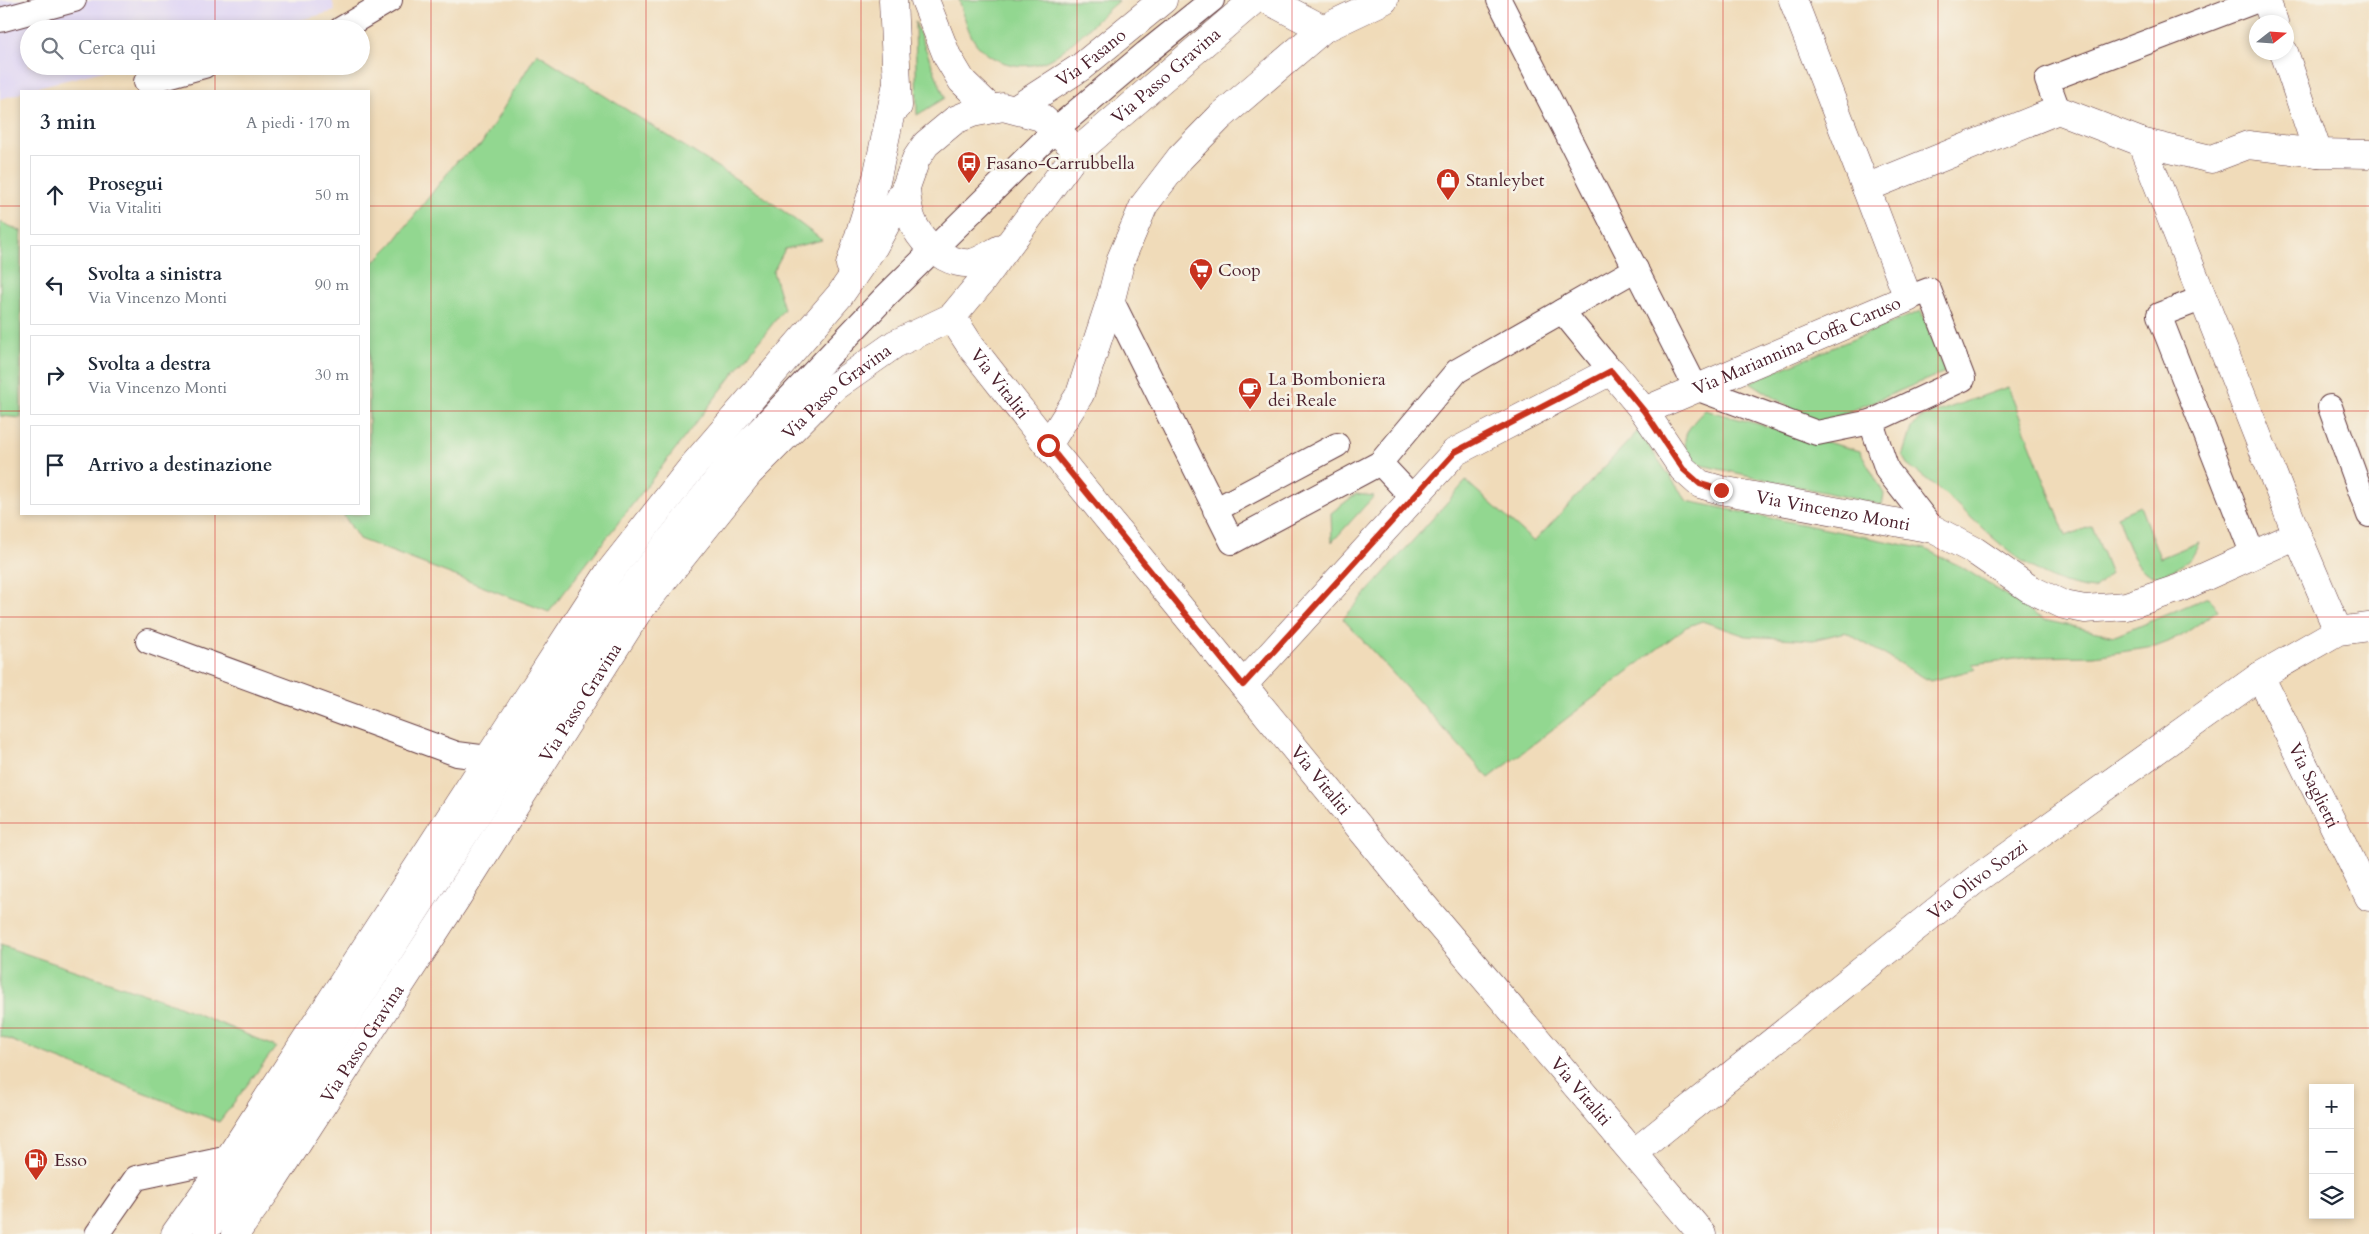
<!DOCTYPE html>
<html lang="it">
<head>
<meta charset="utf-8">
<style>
	:root { --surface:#fff; --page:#f2f2f3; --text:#1f2937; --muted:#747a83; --line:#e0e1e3 }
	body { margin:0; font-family:Cardo,serif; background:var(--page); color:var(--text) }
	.controls { position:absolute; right:15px; bottom:15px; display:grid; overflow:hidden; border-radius:0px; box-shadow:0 2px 8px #0003 }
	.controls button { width:45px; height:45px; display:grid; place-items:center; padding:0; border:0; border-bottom:1px solid var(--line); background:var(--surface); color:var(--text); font:25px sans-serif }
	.compass { position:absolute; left:2249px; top:15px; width:45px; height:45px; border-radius:50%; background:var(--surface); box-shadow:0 2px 8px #0003; rotate:73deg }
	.stop { position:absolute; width:15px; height:15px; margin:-11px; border:4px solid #c8321e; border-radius:50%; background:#fff }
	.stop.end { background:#c8321e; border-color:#fff; box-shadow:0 1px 5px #0008 }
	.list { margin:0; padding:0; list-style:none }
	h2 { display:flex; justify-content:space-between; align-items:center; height:65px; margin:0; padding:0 20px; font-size:21px }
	h2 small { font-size:16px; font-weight:400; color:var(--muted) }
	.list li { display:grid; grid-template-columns:32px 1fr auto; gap:15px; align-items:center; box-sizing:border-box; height:80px; margin:0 10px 10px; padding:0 10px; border:1px solid var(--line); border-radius:0px }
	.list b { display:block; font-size:19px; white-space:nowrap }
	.list p { margin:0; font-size:16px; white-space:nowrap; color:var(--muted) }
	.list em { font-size:16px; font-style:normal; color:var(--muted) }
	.icon { flex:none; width:28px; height:28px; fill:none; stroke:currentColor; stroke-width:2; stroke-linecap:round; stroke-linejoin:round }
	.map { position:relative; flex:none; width:2369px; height:1234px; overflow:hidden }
	.search { position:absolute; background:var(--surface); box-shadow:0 2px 8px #0003; left:20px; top:20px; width:350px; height:55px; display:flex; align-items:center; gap:12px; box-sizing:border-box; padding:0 18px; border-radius:28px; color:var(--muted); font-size:19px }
	.panel { position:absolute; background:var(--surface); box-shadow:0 2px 8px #0003; left:20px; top:90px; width:350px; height:425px; border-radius:0px }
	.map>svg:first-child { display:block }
	.built { fill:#dfd5f5 }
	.green { fill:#92d790; stroke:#6e7b5e }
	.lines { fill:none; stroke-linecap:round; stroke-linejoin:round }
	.lane-casing { stroke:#633b40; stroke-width:26 }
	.street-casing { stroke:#633b40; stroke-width:29 }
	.secondary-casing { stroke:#633b40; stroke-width:29 }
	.primary-casing { stroke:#633b40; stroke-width:29 }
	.lane { stroke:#fff; stroke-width:24 }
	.street { stroke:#fff; stroke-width:28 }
	.secondary { stroke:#fff; stroke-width:28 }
	.primary { stroke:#fff; stroke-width:28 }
	.route { stroke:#c8321e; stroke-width:6 }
	.grid { fill:none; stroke:#d62828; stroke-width:1; stroke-opacity:0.55 }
	.labels { text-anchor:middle; stroke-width:5; stroke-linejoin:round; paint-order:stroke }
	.street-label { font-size:18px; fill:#4a1f2b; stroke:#f7f3e8 }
	.poi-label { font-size:18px; fill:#4a1f2b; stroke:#f7f3e8; text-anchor:start }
</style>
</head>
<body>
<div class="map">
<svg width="2369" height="1234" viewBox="0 0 2369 1234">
	<rect width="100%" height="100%" fill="#f7f3e8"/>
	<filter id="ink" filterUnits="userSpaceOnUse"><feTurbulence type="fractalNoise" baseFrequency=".02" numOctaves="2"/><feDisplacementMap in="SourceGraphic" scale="10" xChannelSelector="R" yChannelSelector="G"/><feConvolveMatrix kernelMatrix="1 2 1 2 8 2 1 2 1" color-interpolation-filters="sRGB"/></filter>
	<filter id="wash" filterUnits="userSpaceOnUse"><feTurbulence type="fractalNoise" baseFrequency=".0096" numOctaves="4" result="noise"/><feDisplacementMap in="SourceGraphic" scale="20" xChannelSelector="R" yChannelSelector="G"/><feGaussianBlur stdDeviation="1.12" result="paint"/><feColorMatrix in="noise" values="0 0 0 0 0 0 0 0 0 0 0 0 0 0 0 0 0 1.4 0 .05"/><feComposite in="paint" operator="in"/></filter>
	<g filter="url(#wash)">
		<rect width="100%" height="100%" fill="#f0dbb9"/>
		<!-- built -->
		<path class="built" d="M0,0H332L335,11L266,29H29V66H123L21,91V93L0,99Z"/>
		<!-- green -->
		<g class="green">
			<path d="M959,0H1119C1099,17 1080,38 1058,54C1034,72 1000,69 978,46C968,35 964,14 959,0Z"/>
			<path d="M915,22L945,98L917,115Z"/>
			<path d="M537,53L763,196L822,240L785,249L773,272L784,309L549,612L359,539L343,514H369V267L393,243L457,161L481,145Z"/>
			<path d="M0,222L21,231V418L0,416Z"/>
			<path d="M1921,311L1945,372L1817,425L1750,382Z"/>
			<path d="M2008,387L2066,536L2092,526L2111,574L2094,589C2032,584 1990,533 1946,495C1933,484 1920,474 1907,464L1903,457L1912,428L1920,418Z"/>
			<path d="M1705,410L1860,451L1884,494L1882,505L1701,465C1674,445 1685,430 1705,410Z"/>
			<path d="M1638,431L1687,501L1925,549L1962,567L2044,620L2115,636L2208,597L2218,610L2180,637L2154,647L2094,656L2032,657L1972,664L1976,669L1930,681L1845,632L1813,640L1746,636L1702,621L1686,627L1489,778L1343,619L1466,481L1534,542Z"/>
			<path d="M1356,494L1374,496L1332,542L1331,513Z"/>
			<path d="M2140,506L2160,558L2199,542C2192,561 2188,562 2170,571C2167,572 2163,575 2159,576C2136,580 2123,532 2117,516Z"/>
			<path d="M0,945L174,1004L276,1047L219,1122L0,1036Z"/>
		</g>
	</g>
	<g filter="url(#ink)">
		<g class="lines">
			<!-- lane casing -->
			<g class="lane-casing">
				<g id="lane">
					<path d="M1499,0L1696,388L1817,433L1871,422"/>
					<path d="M0,20L74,0"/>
					<path d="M341,29L390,0"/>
					<path d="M146,82L204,66"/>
					<path d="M2058,110L2047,80L2258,0"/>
					<path d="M1908,298L1929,290L1963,379L1871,422L1887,470L1933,529"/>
					<path d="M2203,298L2159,315L2253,555"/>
					<path d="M1111,299L1232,542L1380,463L1457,371L1636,269"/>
					<path d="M1562,311L1611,371"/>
					<path d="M2330,407L2369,515"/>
					<path d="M1380,463L1413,498"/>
					<path d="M1215,510L1337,445"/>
					<path d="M148,641L457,754L488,758"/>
					<path d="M97,1234L136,1178L229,1158"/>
					<path d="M205,1234L250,1171L605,619L734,456L886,296L1056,129L1146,53L1212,0"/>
				</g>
			</g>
			<!-- street casing -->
			<g class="street-casing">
				<g id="street">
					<path d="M1268,0L1323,29"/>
					<path d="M1793,0L1866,188"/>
					<path d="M2266,0L2274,22"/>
					<path d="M2284,52L2318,153"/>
					<path d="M2141,142L2297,535L2338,631"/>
					<path id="s1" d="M1644,411L1908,298L1866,188L2058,110L2141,142L2211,159L2248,145L2318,153L2369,154"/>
					<path d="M1048,445L1080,394L1111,299L1121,259L1144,205L1180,158L1220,117L1323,29L1384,0"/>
					<path id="s2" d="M2260,676L2369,897"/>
					<path id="s3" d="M1243,685L1455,452L1611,371L1644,411L1683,469L1700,484L1721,490L1933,529L1975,551L2030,589L2064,605L2085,609L2126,606L2180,588L2297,535"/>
					<path id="s4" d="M1634,1153L1975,880L2260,676L2338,631L2369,627"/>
				</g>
			</g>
			<!-- secondary casing -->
			<g class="secondary-casing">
				<g id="secondary">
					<path id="s5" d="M952,317L972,348L1048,445L1243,685L1423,905L1702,1234"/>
				</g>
			</g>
			<!-- primary casing -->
			<g class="primary-casing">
				<g id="primary">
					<path d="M893,0L898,106"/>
					<path d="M925,0L947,56L962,81L991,109"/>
					<path id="s6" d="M1016,109L1081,67L1163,0"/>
					<path d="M906,187C907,218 917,241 945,257C952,261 963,264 971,263C982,261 995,251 1006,246"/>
					<path d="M850,265L877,177L896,88"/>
					<path d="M175,1234L229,1158L608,574L693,466L840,295L874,246L906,187L916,159L926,144L955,120L972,113L1003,107L1041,117L1078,151"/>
					<path id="s7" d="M235,1234L269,1187L456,899L637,613L749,473L834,387L895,344L952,317L982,281L1078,151L1254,0"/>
				</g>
			</g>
			<!-- lane -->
			<use href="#lane" class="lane"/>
			<!-- street -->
			<use href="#street" class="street"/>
			<!-- secondary -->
			<use href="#secondary" class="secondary"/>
			<!-- primary -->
			<use href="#primary" class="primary"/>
		</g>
	</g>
	<g class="lines" filter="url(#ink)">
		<!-- route -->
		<path class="route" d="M1048,445L1243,685L1455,452L1611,371L1644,411L1683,469L1700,484L1721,490"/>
	</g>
	<!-- grid -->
	<path class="grid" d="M215,0V29M431,0V1234M646,0V1234M861,0V1234M1077,0V1234M1292,0V1234M1508,0V1234M1723,0V1234M1938,0V1234M2154,0V1234M215,66V91M0,206H21M369,206H2369M0,411H21M369,411H2369M215,514V1234M0,617H2369M0,823H2369M0,1028H2369"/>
	<!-- icons -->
	<defs>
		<g id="bus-pin" transform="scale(1.25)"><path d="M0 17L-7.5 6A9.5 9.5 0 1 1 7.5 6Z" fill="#c8321e" stroke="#f7f3e8"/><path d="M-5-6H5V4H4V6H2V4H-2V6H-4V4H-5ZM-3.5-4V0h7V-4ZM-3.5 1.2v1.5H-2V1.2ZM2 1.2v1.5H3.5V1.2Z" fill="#fff"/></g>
		<g id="shop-pin" transform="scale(1.25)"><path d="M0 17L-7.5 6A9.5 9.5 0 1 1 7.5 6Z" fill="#c8321e" stroke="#f7f3e8"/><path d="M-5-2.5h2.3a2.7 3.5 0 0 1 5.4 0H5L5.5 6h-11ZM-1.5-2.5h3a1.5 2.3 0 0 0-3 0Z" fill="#fff"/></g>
		<g id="supermarket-pin" transform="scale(1.25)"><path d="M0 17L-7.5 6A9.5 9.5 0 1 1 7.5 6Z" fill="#c8321e" stroke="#f7f3e8"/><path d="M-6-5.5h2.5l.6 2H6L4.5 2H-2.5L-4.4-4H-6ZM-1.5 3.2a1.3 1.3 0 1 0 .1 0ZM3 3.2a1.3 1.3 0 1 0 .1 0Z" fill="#fff"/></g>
		<g id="cafe-pin" transform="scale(1.25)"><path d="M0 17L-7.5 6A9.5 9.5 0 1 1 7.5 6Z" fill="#c8321e" stroke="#f7f3e8"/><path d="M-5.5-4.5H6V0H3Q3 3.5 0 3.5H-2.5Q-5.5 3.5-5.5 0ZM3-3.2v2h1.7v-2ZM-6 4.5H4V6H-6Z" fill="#fff"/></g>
		<g id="fuel-pin" transform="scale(1.25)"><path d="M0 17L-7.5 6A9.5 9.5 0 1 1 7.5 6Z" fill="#c8321e" stroke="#f7f3e8"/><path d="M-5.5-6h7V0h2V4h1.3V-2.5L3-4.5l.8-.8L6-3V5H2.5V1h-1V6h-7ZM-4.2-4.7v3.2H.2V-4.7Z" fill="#fff"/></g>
	</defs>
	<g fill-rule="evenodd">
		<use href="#bus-pin" x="969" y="163"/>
		<use href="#shop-pin" x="1448" y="180"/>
		<use href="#supermarket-pin" x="1201" y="270"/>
		<use href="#cafe-pin" x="1250" y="389"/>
		<use href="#fuel-pin" x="36" y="1160"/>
	</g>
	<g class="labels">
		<!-- street labels -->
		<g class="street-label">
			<text dy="6" stroke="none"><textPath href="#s6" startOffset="91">Via Fasano</textPath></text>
			<text dy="6" stroke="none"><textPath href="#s7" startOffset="1502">Via Passo Gravina</textPath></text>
			<text dy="6" stroke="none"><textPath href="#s1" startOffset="166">Via Mariannina Coffa Caruso</textPath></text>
			<text dy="6" stroke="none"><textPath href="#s5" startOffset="82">Via Vitaliti</textPath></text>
			<text dy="6" stroke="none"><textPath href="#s7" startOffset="1039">Via Passo Gravina</textPath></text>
			<text dy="6" stroke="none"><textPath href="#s3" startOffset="771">Via Vincenzo Monti</textPath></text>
			<text dy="6" stroke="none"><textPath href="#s7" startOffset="634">Via Passo Gravina</textPath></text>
			<text dy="6" stroke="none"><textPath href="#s5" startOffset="592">Via Vitaliti</textPath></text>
			<text dy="6" stroke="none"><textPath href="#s2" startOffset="122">Via Saglietti</textPath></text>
			<text dy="6" stroke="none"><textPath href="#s4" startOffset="439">Via Olivo Sozzi</textPath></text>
			<text dy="6" stroke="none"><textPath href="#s7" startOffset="229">Via Passo Gravina</textPath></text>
			<text dy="6" stroke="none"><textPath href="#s5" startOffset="998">Via Vitaliti</textPath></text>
		</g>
		<!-- poi labels -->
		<g class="poi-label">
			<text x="986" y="169">Fasano-Carrubbella</text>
			<text x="1466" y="186">Stanleybet</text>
			<text x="1218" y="276">Coop</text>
			<text x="1268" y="385">La Bomboniera<tspan x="1268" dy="21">dei Reale</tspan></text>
			<text x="54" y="1166">Esso</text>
		</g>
	</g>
</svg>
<div class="controls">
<button>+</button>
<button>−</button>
<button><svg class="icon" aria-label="layers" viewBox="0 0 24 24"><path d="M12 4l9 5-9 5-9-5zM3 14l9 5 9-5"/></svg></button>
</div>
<svg class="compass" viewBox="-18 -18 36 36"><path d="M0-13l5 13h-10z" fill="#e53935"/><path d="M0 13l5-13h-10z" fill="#747a83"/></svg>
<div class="stop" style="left:1048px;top:445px"></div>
<div class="stop end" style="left:1721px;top:490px"></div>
<div class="search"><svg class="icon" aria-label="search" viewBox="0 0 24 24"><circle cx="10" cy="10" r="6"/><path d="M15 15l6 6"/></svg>Cerca qui</div>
<section class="panel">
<h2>3 min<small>A piedi · 170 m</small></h2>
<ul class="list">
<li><svg class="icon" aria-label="ahead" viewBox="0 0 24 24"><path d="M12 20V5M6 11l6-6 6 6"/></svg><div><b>Prosegui</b><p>Via Vitaliti</p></div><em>50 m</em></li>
<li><svg class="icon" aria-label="left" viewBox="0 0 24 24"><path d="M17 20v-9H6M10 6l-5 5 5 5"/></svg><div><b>Svolta a sinistra</b><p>Via Vincenzo Monti</p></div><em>90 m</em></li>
<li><svg class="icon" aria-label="right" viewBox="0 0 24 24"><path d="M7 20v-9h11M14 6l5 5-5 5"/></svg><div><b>Svolta a destra</b><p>Via Vincenzo Monti</p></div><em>30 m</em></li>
<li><svg class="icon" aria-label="arrive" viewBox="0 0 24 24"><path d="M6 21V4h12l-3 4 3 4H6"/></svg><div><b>Arrivo a destinazione</b></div></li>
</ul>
</section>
</div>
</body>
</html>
